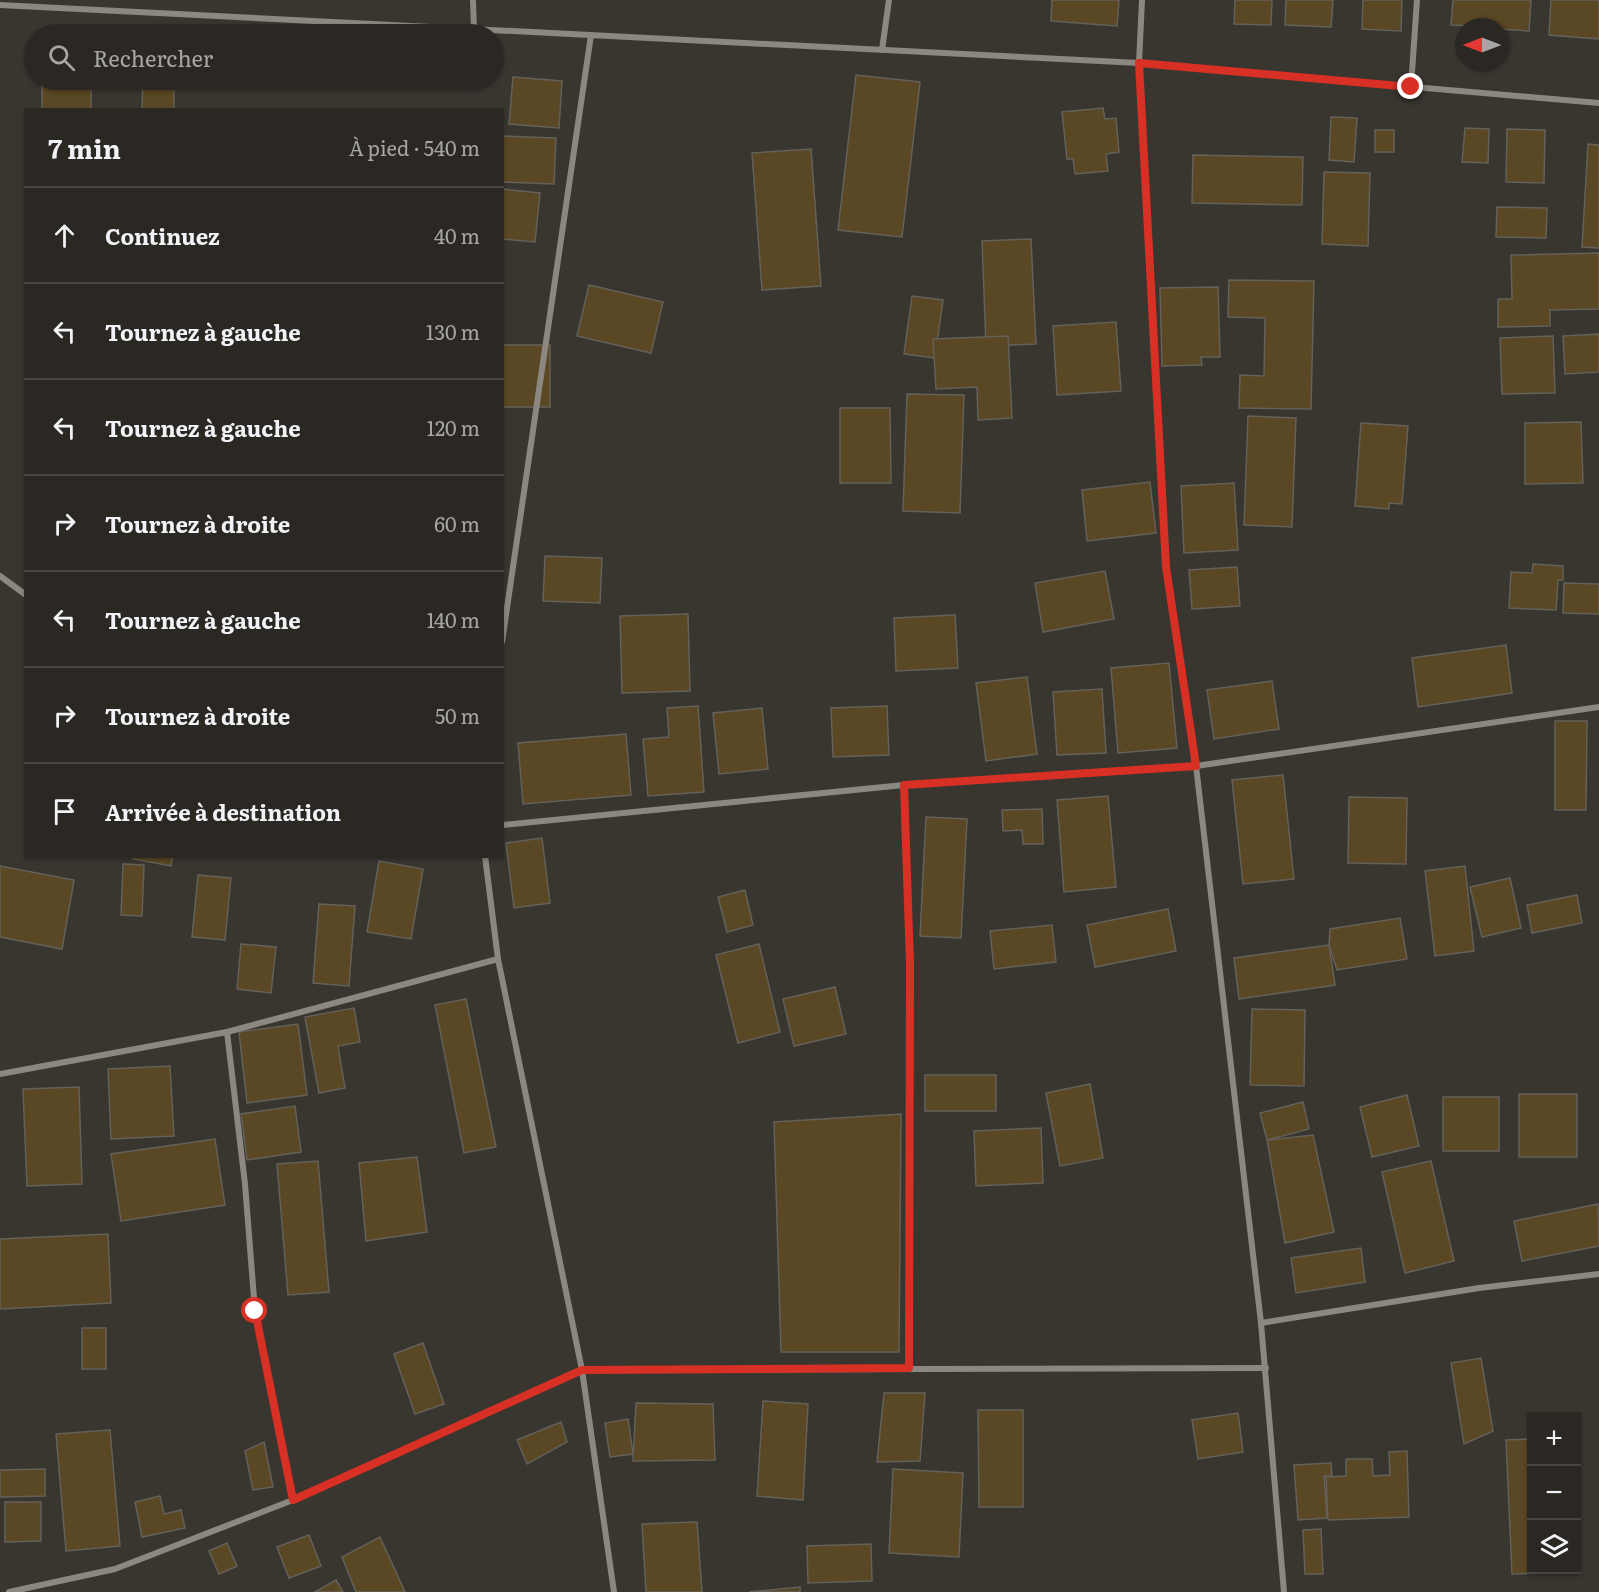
<!DOCTYPE html>
<html lang="fr">
<head>
<meta charset="utf-8">
<style>
	:root { --surface:#2b2824; --page:#33302c; --text:#f1f3f6; --muted:#a6a6a6; --line:#474441 }
	body { margin:0; font-family:Literata,serif; background:var(--page); color:var(--text) }
	.controls { position:absolute; right:18px; bottom:18px; display:grid; overflow:hidden; border-radius:0px; box-shadow:0 2px 4px #0004 }
	.controls button { width:54px; height:54px; display:grid; place-items:center; padding:0; border:0; border-bottom:2px solid var(--line); background:var(--surface); color:var(--text); font:30px sans-serif }
	.compass { position:absolute; left:1455px; top:18px; width:54px; height:54px; border-radius:50%; background:var(--surface); box-shadow:0 2px 4px #0004; rotate:270deg }
	.stop { position:absolute; width:18px; height:18px; margin:-14px; border:4px solid #d93025; border-radius:50%; background:#fff }
	.stop.end { background:#d93025; border-color:#fff; box-shadow:0 2px 6px #0008 }
	.list { margin:0; padding:0; list-style:none }
	h2 { display:flex; justify-content:space-between; align-items:center; height:78px; margin:0; padding:0 24px; font-size:26px }
	h2 small { font-size:20px; font-weight:400; color:var(--muted) }
	.list li { display:grid; grid-template-columns:39px 1fr auto; gap:18px; align-items:center; box-sizing:border-box; height:96px; padding:0 24px; border-top:2px solid var(--line) }
	.list b { display:block; font-size:22px; white-space:nowrap }
	.list em { font-size:20px; font-style:normal; color:var(--muted) }
	.icon { flex:none; width:33px; height:33px; fill:none; stroke:currentColor; stroke-width:2; stroke-linecap:round; stroke-linejoin:round }
	.map { position:relative; flex:none; width:1599px; height:1592px; overflow:hidden }
	.search { position:absolute; background:var(--surface); box-shadow:0 2px 4px #0004; left:24px; top:24px; width:480px; height:66px; display:flex; align-items:center; gap:15px; box-sizing:border-box; padding:0 21px; border-radius:33px; color:var(--muted); font-size:22px }
	.panel { position:absolute; background:var(--surface); box-shadow:0 2px 4px #0004; left:24px; top:108px; width:480px; height:750px; border-radius:0px }
	.map>svg:first-child { display:block }
	.building { fill:#5a4723; stroke:#64605a; stroke-width:1.5 }
	.lines { fill:none; stroke-linecap:round; stroke-linejoin:round }
	.minor { stroke:#8c8881; stroke-width:6 }
	.route { stroke:#d93025; stroke-width:8 }
</style>
</head>
<body>
<div class="map">
<svg width="1599" height="1592" viewBox="0 0 1599 1592">
	<rect width="100%" height="100%" fill="#393630"/>
	<!-- building -->
	<g class="building">
		<path d="M1052,0H1119L1117,26L1051,21Z"/>
		<path d="M1235,0H1272L1271,25L1234,24Z"/>
		<path d="M1286,0H1333L1331,27L1285,25Z"/>
		<path d="M1363,0H1402L1401,31L1362,29Z"/>
		<path d="M1453,0H1531L1529,31L1500,29V27L1451,25Z"/>
		<path d="M1551,0H1599V39L1549,35Z"/>
		<path d="M856,75L920,82L902,237L838,230Z"/>
		<path d="M513,77L562,81L559,128L509,124Z"/>
		<rect x="42" y="80" width="49" height="30"/>
		<path d="M143,80H174V110H142Z"/>
		<path d="M1103,108L1105,119L1116,118L1119,152L1106,154L1108,171L1075,174L1073,159H1067L1062,112Z"/>
		<path d="M1331,117L1357,118L1354,162L1329,160Z"/>
		<path d="M1465,128L1489,129L1488,163L1462,162Z"/>
		<path d="M1507,129L1545,130L1544,183L1506,182Z"/>
		<rect x="1375" y="130" width="19" height="22"/>
		<path d="M503,136L556,138L554,184L502,182Z"/>
		<path d="M1588,144L1599,145V248L1582,247Z"/>
		<path d="M811,149L821,286L762,290L752,153Z"/>
		<path d="M1193,155L1303,157L1302,205L1192,203Z"/>
		<path d="M1324,172L1370,173L1368,246L1322,244Z"/>
		<path d="M502,189L540,193L535,242L502,239Z"/>
		<path d="M1497,207L1547,208L1546,238L1496,237Z"/>
		<path d="M1031,239L1036,344L986,346L982,241Z"/>
		<path d="M1599,253V309L1550,310V326L1498,327V299H1512L1511,255Z"/>
		<path d="M1229,280L1314,281L1311,409L1239,408L1240,375L1264,376L1265,318L1228,317Z"/>
		<path d="M589,285L663,302L651,353L577,336Z"/>
		<path d="M1218,287L1220,357H1201L1202,365L1162,366L1160,288Z"/>
		<path d="M912,296L943,300L935,358L904,354Z"/>
		<path d="M1116,322L1121,391L1057,395L1053,326Z"/>
		<path d="M1599,334V372L1565,374L1563,336Z"/>
		<path d="M1008,336L1012,418L978,420L977,387L936,389L933,339Z"/>
		<path d="M1553,336L1555,393L1502,394L1500,338Z"/>
		<rect x="502" y="345" width="48" height="62"/>
		<path d="M907,394L964,395L960,513L903,511Z"/>
		<path d="M840,408H890L891,483H840Z"/>
		<path d="M1248,416L1296,418L1292,527L1244,525Z"/>
		<path d="M1581,422L1583,483L1525,484V423Z"/>
		<path d="M1361,423L1408,426L1402,504L1389,503V509L1355,506Z"/>
		<path d="M1150,482L1156,533L1087,541L1082,490Z"/>
		<path d="M1234,483L1238,550L1184,553L1181,486Z"/>
		<path d="M545,556L602,558L600,603L543,601Z"/>
		<path d="M1533,564L1563,566V580H1558L1556,610L1509,608L1511,572L1532,573Z"/>
		<path d="M1237,567L1240,606L1192,609L1189,570Z"/>
		<path d="M1105,571L1114,619L1043,632L1035,583Z"/>
		<path d="M1564,583L1599,584V614L1563,613Z"/>
		<path d="M688,614L690,691L622,693L620,616Z"/>
		<path d="M955,615L958,668L896,671L894,618Z"/>
		<path d="M1506,645L1512,693L1418,707L1412,658Z"/>
		<path d="M1169,663L1177,748L1118,753L1111,668Z"/>
		<path d="M1027,677L1037,754L986,761L976,683Z"/>
		<path d="M1272,681L1279,729L1214,739L1207,690Z"/>
		<path d="M1102,689L1106,753L1057,755L1053,692Z"/>
		<path d="M698,706L704,792L648,796L643,739L669,737L667,708Z"/>
		<path d="M887,706L889,755L833,757L831,708Z"/>
		<path d="M762,708L768,769L719,774L713,713Z"/>
		<path d="M1555,721H1587L1586,810H1555Z"/>
		<path d="M626,734L631,795L523,804L518,743Z"/>
		<path d="M1283,775L1294,879L1243,884L1232,780Z"/>
		<path d="M1108,796L1116,887L1064,892L1057,800Z"/>
		<path d="M1349,797L1407,798L1406,864L1348,863Z"/>
		<path d="M1042,809L1043,844H1023L1022,830L1003,831L1002,810Z"/>
		<path d="M926,817L967,819L961,938L920,936Z"/>
		<path d="M542,838L550,903L514,908L506,843Z"/>
		<path d="M133,856H173L171,866L133,859Z"/>
		<path d="M379,861L423,869L411,939L367,932Z"/>
		<path d="M123,864L144,865L142,916L121,915Z"/>
		<path d="M0,866L74,880L62,949L0,937Z"/>
		<path d="M1465,866L1474,951L1435,956L1425,871Z"/>
		<path d="M198,875L231,878L225,940L192,937Z"/>
		<path d="M1510,878L1521,928L1482,937L1470,887Z"/>
		<path d="M745,890L753,925L727,932L718,897Z"/>
		<path d="M1577,895L1582,923L1532,933L1527,905Z"/>
		<path d="M319,904L355,906L349,986L313,983Z"/>
		<path d="M1168,909L1176,951L1095,967L1087,925Z"/>
		<path d="M1400,918L1407,959L1337,970L1329,945L1330,929Z"/>
		<path d="M1052,925L1056,962L994,969L990,931Z"/>
		<path d="M241,944L276,947L271,993L237,989Z"/>
		<path d="M759,944L780,1032L738,1043L716,955Z"/>
		<path d="M1329,945L1335,985L1239,999L1234,958Z"/>
		<path d="M835,987L846,1034L794,1046L783,999Z"/>
		<path d="M466,999L496,1147L464,1153L435,1005Z"/>
		<path d="M354,1008L360,1042L338,1046L345,1088L319,1093L305,1017Z"/>
		<path d="M1252,1009L1305,1010L1304,1086L1250,1085Z"/>
		<path d="M298,1024L307,1095L247,1103L239,1032Z"/>
		<path d="M170,1066L174,1136L111,1139L108,1069Z"/>
		<rect x="925" y="1075" width="71" height="36"/>
		<path d="M1090,1084L1103,1158L1060,1166L1046,1093Z"/>
		<path d="M79,1087L82,1184L27,1186L23,1089Z"/>
		<rect x="1519" y="1094" width="58" height="63"/>
		<path d="M1407,1095L1419,1146L1372,1157L1360,1107Z"/>
		<rect x="1443" y="1097" width="56" height="54"/>
		<path d="M1303,1102L1309,1129L1267,1140L1260,1113Z"/>
		<path d="M295,1106L301,1152L247,1160L241,1114Z"/>
		<path d="M901,1114L899,1352H781L774,1122Z"/>
		<path d="M1041,1128L1043,1183L976,1186L974,1131Z"/>
		<path d="M1313,1135L1334,1232L1285,1243L1267,1140Z"/>
		<path d="M215,1139L225,1205L121,1221L111,1154Z"/>
		<path d="M417,1157L427,1232L366,1241L359,1163Z"/>
		<path d="M318,1161L329,1292L288,1295L277,1164Z"/>
		<path d="M1431,1161L1454,1261L1405,1273L1382,1172Z"/>
		<path d="M1598,1204L1599,1246L1522,1261L1514,1221Z"/>
		<path d="M108,1234L111,1303L0,1309V1239Z"/>
		<path d="M1361,1248L1365,1282L1296,1293L1291,1258Z"/>
		<rect x="82" y="1328" width="24" height="41"/>
		<path d="M423,1343L444,1404L415,1414L394,1354Z"/>
		<path d="M1481,1358L1493,1431L1464,1444L1451,1363Z"/>
		<path d="M884,1393H925L920,1461L877,1462Z"/>
		<path d="M763,1401L808,1404L803,1500L757,1496Z"/>
		<path d="M636,1403L713,1404L715,1460L633,1461Z"/>
		<path d="M978,1410H1023V1507H979Z"/>
		<path d="M1238,1413L1243,1452L1198,1459L1192,1420Z"/>
		<path d="M628,1419L633,1454L610,1457L605,1423Z"/>
		<path d="M561,1422L567,1442L527,1464L517,1440Z"/>
		<path d="M110,1430L120,1546L66,1551L56,1434Z"/>
		<path d="M1532,1439V1570H1562V1572L1512,1574L1506,1440Z"/>
		<path d="M264,1442L273,1487L253,1490L245,1451Z"/>
		<path d="M1407,1451L1409,1517L1328,1520L1326,1477L1346,1476V1459H1372L1373,1476L1390,1475L1389,1452Z"/>
		<path d="M1331,1463L1332,1476H1324L1327,1518L1298,1520L1294,1465Z"/>
		<path d="M45,1469V1496L0,1497V1470Z"/>
		<path d="M893,1469L963,1473L959,1557L889,1553Z"/>
		<path d="M160,1496L164,1514L181,1510L185,1528L142,1537L135,1502Z"/>
		<path d="M5,1502H41V1541L5,1542Z"/>
		<path d="M697,1522L702,1592H646L642,1524Z"/>
		<path d="M1321,1529L1323,1574H1305L1303,1530Z"/>
		<path d="M309,1535L321,1566L289,1578L277,1547Z"/>
		<path d="M380,1537L405,1592H356L342,1557Z"/>
		<path d="M227,1543L237,1566L219,1574L209,1551Z"/>
		<path d="M871,1544L872,1581L808,1583L807,1546Z"/>
		<path d="M336,1580L343,1592H315Z"/>
		<path d="M800,1587V1592H749Z"/>
	</g>
	<g class="lines">
		<!-- minor -->
		<g class="minor">
			<path d="M473,0L474,29"/>
			<path d="M1142,0L1139,63L1166,567L1196,766L1261,1323L1284,1592"/>
			<path d="M0,5L1139,63L1599,103"/>
			<path d="M882,50L889,0"/>
			<path d="M1411,87L1417,0"/>
			<path d="M0,576L26,595"/>
			<path d="M502,642L591,35"/>
			<path d="M904,785L910,964L909,1368"/>
			<path d="M502,825L904,785L1196,766L1599,707"/>
			<path d="M485,856L498,959L582,1370L614,1592"/>
			<path d="M227,1032L245,1184L255,1311L293,1500"/>
			<path d="M0,1074L227,1032L498,959"/>
			<path d="M1261,1323L1479,1288L1599,1274"/>
			<path d="M9,1592L115,1569L293,1500L582,1370L1266,1368"/>
		</g>
	</g>
	<g class="lines">
		<!-- route -->
		<path class="route" d="M255,1311L293,1500L582,1370L909,1368L910,964L904,785L1196,766L1166,567L1139,63L1411,87"/>
	</g>
</svg>
<div class="controls">
<button>+</button>
<button>−</button>
<button><svg class="icon" aria-label="layers" viewBox="0 0 24 24"><path d="M12 4l9 5-9 5-9-5zM3 14l9 5 9-5"/></svg></button>
</div>
<svg class="compass" viewBox="-18 -18 36 36"><path d="M0-13l5 13h-10z" fill="#e53935"/><path d="M0 13l5-13h-10z" fill="#a6a6a6"/></svg>
<div class="stop" style="left:255px;top:1311px"></div>
<div class="stop end" style="left:1411px;top:87px"></div>
<div class="search"><svg class="icon" aria-label="search" viewBox="0 0 24 24"><circle cx="10" cy="10" r="6"/><path d="M15 15l6 6"/></svg>Rechercher</div>
<section class="panel">
<h2>7 min<small>À pied · 540 m</small></h2>
<ul class="list">
<li><svg class="icon" aria-label="ahead" viewBox="0 0 24 24"><path d="M12 20V5M6 11l6-6 6 6"/></svg><div><b>Continuez</b></div><em>40 m</em></li>
<li><svg class="icon" aria-label="left" viewBox="0 0 24 24"><path d="M17 20v-9H6M10 6l-5 5 5 5"/></svg><div><b>Tournez à gauche</b></div><em>130 m</em></li>
<li><svg class="icon" aria-label="left" viewBox="0 0 24 24"><path d="M17 20v-9H6M10 6l-5 5 5 5"/></svg><div><b>Tournez à gauche</b></div><em>120 m</em></li>
<li><svg class="icon" aria-label="right" viewBox="0 0 24 24"><path d="M7 20v-9h11M14 6l5 5-5 5"/></svg><div><b>Tournez à droite</b></div><em>60 m</em></li>
<li><svg class="icon" aria-label="left" viewBox="0 0 24 24"><path d="M17 20v-9H6M10 6l-5 5 5 5"/></svg><div><b>Tournez à gauche</b></div><em>140 m</em></li>
<li><svg class="icon" aria-label="right" viewBox="0 0 24 24"><path d="M7 20v-9h11M14 6l5 5-5 5"/></svg><div><b>Tournez à droite</b></div><em>50 m</em></li>
<li><svg class="icon" aria-label="arrive" viewBox="0 0 24 24"><path d="M6 21V4h12l-3 4 3 4H6"/></svg><div><b>Arrivée à destination</b></div></li>
</ul>
</section>
</div>
</body>
</html>
